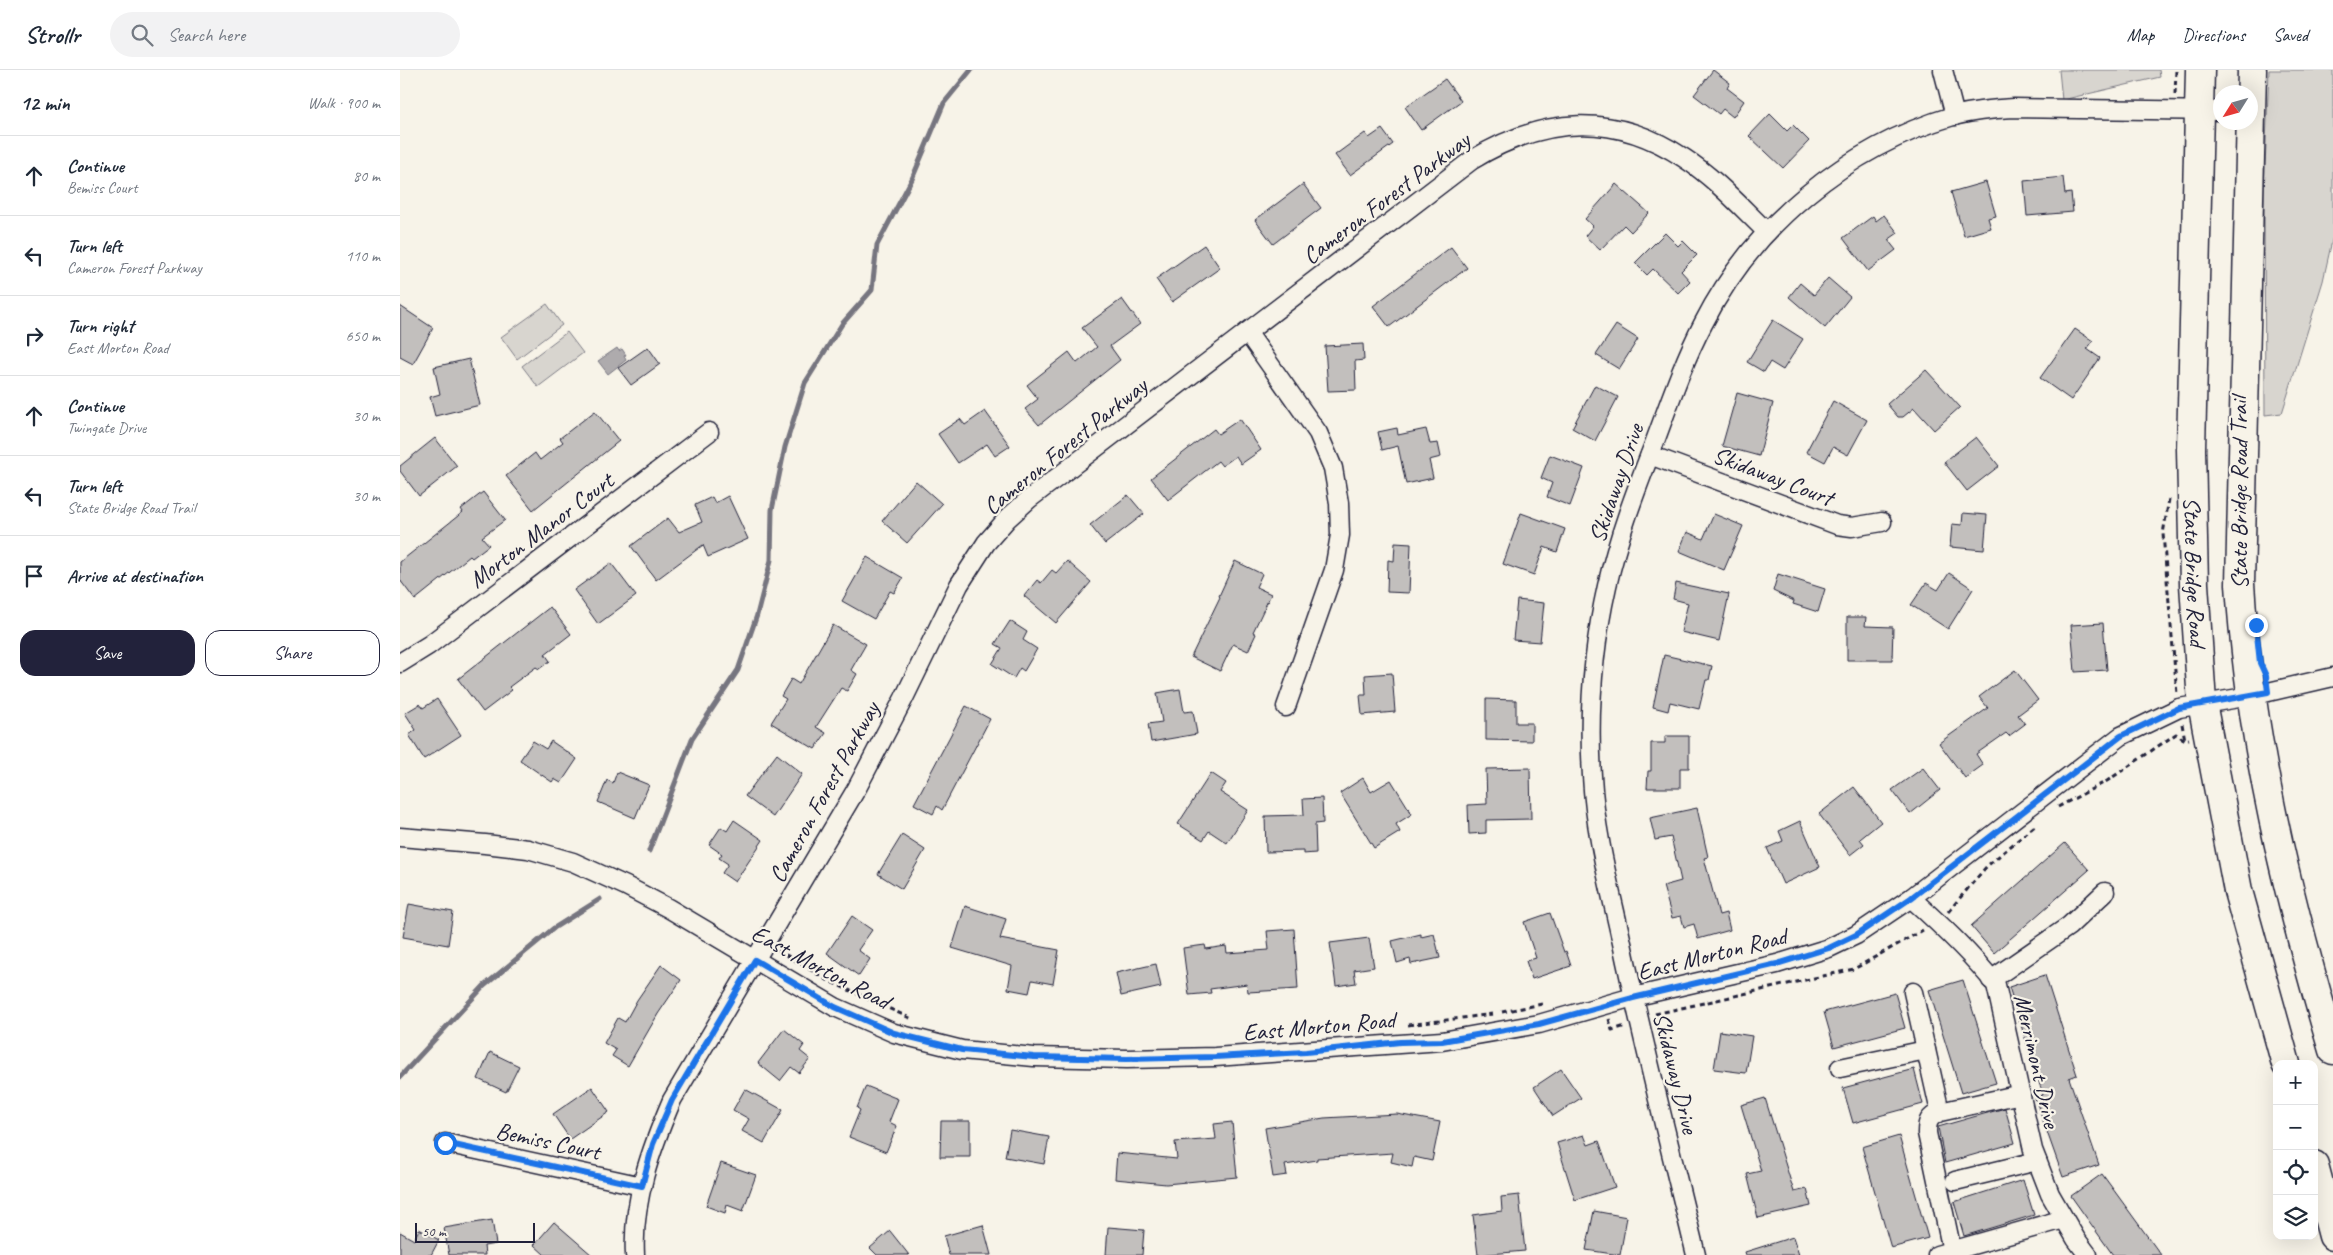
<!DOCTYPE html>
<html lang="en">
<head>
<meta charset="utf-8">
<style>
	:root { --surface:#fff; --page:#f2f2f3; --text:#1f2937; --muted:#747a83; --line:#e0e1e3; --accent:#22223b }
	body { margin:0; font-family:Caveat,sans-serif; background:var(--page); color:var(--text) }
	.controls { position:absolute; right:15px; bottom:15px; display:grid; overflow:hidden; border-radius:10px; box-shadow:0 5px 20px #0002 }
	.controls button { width:45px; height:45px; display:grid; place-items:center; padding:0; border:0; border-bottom:1px solid var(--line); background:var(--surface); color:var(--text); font:25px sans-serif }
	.compass { position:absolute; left:1813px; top:15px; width:45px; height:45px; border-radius:50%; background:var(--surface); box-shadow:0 5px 20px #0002; rotate:233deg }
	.scale { position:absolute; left:15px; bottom:12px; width:120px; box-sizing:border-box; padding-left:5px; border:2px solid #22223b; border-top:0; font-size:14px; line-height:18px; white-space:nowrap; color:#22223b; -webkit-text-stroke:4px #f7f3e8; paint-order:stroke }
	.stop { position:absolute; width:15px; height:15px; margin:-11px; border:4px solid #1a73e8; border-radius:50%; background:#fff }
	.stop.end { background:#1a73e8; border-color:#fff; box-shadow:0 1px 5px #0008 }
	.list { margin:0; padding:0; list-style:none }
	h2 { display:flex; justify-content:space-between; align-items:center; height:65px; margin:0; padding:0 20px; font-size:21px }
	h2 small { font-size:16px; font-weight:400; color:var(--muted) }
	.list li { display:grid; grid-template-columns:32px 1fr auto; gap:15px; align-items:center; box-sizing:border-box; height:80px; padding:0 20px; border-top:1px solid var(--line) }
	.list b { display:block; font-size:19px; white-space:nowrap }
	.list p { margin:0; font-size:16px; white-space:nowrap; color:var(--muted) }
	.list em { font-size:16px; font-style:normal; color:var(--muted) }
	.actions { display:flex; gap:10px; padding:15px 20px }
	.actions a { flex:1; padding:11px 0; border:1px solid var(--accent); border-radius:15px; text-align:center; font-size:18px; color:var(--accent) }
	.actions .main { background:var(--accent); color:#fff }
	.icon { flex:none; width:28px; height:28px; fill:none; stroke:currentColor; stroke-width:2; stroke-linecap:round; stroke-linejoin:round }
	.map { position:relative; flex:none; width:1933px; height:1185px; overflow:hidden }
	header { display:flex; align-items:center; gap:30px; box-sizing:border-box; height:70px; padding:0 25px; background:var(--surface); border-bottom:1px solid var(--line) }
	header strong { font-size:24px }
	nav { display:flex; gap:28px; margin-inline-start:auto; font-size:18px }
	.search { width:350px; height:45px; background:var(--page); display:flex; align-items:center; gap:12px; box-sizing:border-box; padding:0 18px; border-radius:28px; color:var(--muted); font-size:19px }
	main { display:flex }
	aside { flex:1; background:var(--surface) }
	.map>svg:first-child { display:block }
	.green { fill:#d8d5cf; stroke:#7d7c85 }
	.water { fill:#aeabad; stroke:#76747f }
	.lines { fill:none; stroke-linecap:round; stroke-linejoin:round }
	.stream { stroke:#76747f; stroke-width:5 }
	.building { fill:#c2bfbd; stroke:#22223b }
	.minor-casing { stroke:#22223b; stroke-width:21 }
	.trunk-casing { stroke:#22223b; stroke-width:31 }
	.path { stroke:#22223b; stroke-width:3; stroke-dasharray:5 4; stroke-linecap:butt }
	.minor { stroke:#f7f3e8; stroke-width:18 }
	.trunk { stroke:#f7f3e8; stroke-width:28 }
	.route { stroke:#1a73e8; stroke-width:6 }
	.labels { text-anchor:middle; stroke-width:4.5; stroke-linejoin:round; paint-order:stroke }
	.street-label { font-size:24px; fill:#22223b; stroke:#f7f3e8 }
</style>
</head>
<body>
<header>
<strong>Strollr</strong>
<div class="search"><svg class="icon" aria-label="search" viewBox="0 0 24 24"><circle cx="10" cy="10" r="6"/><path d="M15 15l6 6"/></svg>Search here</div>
<nav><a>Map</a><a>Directions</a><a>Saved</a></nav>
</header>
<main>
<aside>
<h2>12 min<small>Walk · 900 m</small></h2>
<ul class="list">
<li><svg class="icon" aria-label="ahead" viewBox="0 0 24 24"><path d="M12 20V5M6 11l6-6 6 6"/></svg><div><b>Continue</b><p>Bemiss Court</p></div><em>80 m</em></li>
<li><svg class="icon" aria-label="left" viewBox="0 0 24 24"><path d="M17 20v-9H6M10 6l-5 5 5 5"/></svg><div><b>Turn left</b><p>Cameron Forest Parkway</p></div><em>110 m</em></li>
<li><svg class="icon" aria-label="right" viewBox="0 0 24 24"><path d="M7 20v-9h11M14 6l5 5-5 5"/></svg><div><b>Turn right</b><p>East Morton Road</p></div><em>650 m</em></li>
<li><svg class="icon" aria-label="ahead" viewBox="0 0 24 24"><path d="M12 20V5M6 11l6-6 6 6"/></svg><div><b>Continue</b><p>Twingate Drive</p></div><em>30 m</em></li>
<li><svg class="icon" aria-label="left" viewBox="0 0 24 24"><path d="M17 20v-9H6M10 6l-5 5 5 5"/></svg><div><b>Turn left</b><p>State Bridge Road Trail</p></div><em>30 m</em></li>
<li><svg class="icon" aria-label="arrive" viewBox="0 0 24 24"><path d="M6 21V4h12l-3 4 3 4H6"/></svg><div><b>Arrive at destination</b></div></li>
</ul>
<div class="actions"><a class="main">Save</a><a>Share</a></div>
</aside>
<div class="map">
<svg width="1933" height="1185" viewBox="0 0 1933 1185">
	<rect width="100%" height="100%" fill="#f7f3e8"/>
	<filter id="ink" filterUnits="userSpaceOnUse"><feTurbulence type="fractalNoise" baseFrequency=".02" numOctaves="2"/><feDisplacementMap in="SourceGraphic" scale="10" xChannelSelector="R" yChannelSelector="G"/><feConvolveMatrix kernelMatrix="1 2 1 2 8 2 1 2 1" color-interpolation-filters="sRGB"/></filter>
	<g filter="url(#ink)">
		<!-- green -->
		<g class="green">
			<path d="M1659,0H1759L1760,7L1662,30Z"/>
			<path d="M1869,0H1933V166L1923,211L1882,343L1865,345L1864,124Z"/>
			<path d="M147,234L162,255L117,289L101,267Z"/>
			<path d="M167,262L183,283L138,317L122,296Z"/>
		</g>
		<!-- water -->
		<path class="water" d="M217,278L219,281L222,279L226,285L224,286L226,290L208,304L198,291Z"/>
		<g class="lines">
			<!-- stream -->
			<g class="stream">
				<path d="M249,781L292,669L338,600L357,545L371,490L372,440L385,377L405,313L442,254L472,220L477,175L512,109L544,33L571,0"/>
				<path d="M0,1007L84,916L154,858L200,829"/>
			</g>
		</g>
		<!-- building -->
		<g class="building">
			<path d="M1313,0L1330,13L1327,18L1344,31L1333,47L1323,39L1319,44L1294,25Z"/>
			<path d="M1045,9L1061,31L1021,60L1005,37Z"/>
			<path d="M1370,44L1387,61L1393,55L1409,71L1383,98L1349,66Z"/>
			<path d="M982,59L993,74L950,105L935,85L965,63L969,68Z"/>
			<path d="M1663,107L1665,124L1671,123L1673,142L1627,146L1624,111Z"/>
			<path d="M1586,112L1596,146L1588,148L1591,158L1564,166L1551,122Z"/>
			<path d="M903,114L921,138L873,174L855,150Z"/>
			<path d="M1216,114L1249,143L1231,162L1224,155L1200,180L1185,166L1193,156L1185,149Z"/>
			<path d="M1484,145L1498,163L1488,170L1496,180L1468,201L1443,168L1473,146L1476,151Z"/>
			<path d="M1265,163L1278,176L1283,171L1297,185L1281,201L1290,211L1278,223L1253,199L1247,205L1235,193Z"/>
			<path d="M804,175L820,198L772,232L756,209Z"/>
			<path d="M1051,177L1067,198L989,257L973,236Z"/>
			<path d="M1428,208L1450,227L1425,258L1389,227L1400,213L1414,225Z"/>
			<path d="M722,229L740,254L710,276L720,290L639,355L625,339L638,329L627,315L669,282L677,293L697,277L682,258Z"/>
			<path d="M0,236L33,258L13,294L0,287Z"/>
			<path d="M1373,250L1403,269L1383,300L1370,292L1364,302L1347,292Z"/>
			<path d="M1216,255L1238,269L1219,299L1196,285Z"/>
			<path d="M1675,259L1693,271L1687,279L1700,288L1671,330L1640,308Z"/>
			<path d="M963,274L964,290L955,291L956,320L928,321L925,276Z"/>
			<path d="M248,277L260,294L231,315L218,298Z"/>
			<path d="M69,289L80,335L35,346L30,327L40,324L34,297Z"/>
			<path d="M1526,300L1560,337L1534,360L1514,338L1503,347H1498L1487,334Z"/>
			<path d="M1195,315L1218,327L1195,371L1172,358Z"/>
			<path d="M1337,323L1373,333L1359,386L1322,376Z"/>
			<path d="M1433,331L1467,350L1448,385L1433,377L1425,392L1406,382Z"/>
			<path d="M195,341L219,371L133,440L106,406L135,383L140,390L163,372L160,368Z"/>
			<path d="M585,341L610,376L595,386L587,374L558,393L538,364L560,349L565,355Z"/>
			<path d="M840,349L861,380L841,394L836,386L822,396L818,391L768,430L751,408L814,359L818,364Z"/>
			<path d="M997,358L998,365L1026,359L1030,374L1038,373L1041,387L1029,390L1033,408L1006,414L998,376L982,380L978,362Z"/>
			<path d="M1576,367L1599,396L1567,421L1544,392Z"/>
			<path d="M35,368L57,396L19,426L0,401V396Z"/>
			<path d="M1150,385L1184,398L1170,436L1147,427L1152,413L1141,408Z"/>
			<path d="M516,411L542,434L507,473L482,451Z"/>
			<path d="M83,422L105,450L82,467L89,475L72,488L70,486L15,530L0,510V492L63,442L61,439Z"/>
			<path d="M728,425L744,444L705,474L690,455Z"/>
			<path d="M328,426L348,469L308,487L303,475L256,510L231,476L268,448L279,462L302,452L295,435L312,427L315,433Z"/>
			<path d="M1121,443L1165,459L1157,482L1144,477L1134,505L1103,494Z"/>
			<path d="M1563,443L1587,445L1584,480L1550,477L1552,454L1562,455Z"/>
			<path d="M1314,444L1343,456L1324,500L1279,481L1287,462L1303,469Z"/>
			<path d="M995,473L1011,474L1009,523L987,522L988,490L994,491Z"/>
			<path d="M467,487L503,508L494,523L490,521L474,549L442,531Z"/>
			<path d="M667,491L691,512L656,553L624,526L637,510L641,513L652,500L656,503Z"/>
			<path d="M835,491L862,504L856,517L871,524L853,562L856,564L848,581L833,574L820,601L791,587L820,527L819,526Z"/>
			<path d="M211,493L236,526L198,554L174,520Z"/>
			<path d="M1549,503L1573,519L1548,559L1511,535L1526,513L1538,520Z"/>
			<path d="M1378,504L1425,519L1418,542L1393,534L1394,531L1373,521Z"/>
			<path d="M1276,513L1329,524L1319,571L1281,562L1288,533L1273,529Z"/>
			<path d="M1117,530L1144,533L1140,572L1113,570Z"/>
			<path d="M150,537L171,564L145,584L150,591L139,599L136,597L109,617L112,620L83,642L58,609Z"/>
			<path d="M1447,547H1466L1465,556L1493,557L1492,590H1447Z"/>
			<path d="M610,551L627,562L623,570L637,579L624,601L620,598L614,608L592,594L602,578L595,574Z"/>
			<path d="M1703,553L1707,600L1675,602L1671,555Z"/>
			<path d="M433,555L466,574L451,600L457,604L447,621L441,618L416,657L426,663L415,679L371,653L386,629L381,626L391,609L399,614Z"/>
			<path d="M1264,585L1312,596L1309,610H1306L1299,639L1270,632L1268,641L1253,637Z"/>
			<path d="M1615,600L1638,630L1618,645L1625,654L1609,666L1606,663L1576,684L1583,695L1565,708L1539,673L1588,638L1579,627Z"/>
			<path d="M992,603L995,642L962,645L960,625H966L965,605Z"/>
			<path d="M780,619L784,642L793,641L797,664L751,672L748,654L762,652L757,623Z"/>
			<path d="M37,629L61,665L24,689L9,665L16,660L5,643L20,634L23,638Z"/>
			<path d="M1086,629L1116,630V653H1132V671L1086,670Z"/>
			<path d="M566,636L590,649L542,740L537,736L533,744L514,734Z"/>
			<path d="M1265,666H1289V698H1280V718H1247L1248,701H1251V673H1265Z"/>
			<path d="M133,671L146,679L151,671L177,689L161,713L154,709L152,712L120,690Z"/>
			<path d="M377,684L402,704L373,747L345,726Z"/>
			<path d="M1130,698L1131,749L1086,750V763L1069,764L1068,735L1087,734L1086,699Z"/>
			<path d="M1523,698L1540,720L1510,744L1492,720Z"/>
			<path d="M217,702L249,715L235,748L198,732L207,710L213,713Z"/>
			<path d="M811,703L826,713L820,722L848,740L827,773L809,761L803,770L778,754Z"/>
			<path d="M963,708L971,722L991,710L1012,744L996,754L1000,762L974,778L940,723Z"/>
			<path d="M1454,717L1481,752L1460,769L1464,774L1450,785L1419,744Z"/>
			<path d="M922,728L923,753L915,754L916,783L903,784V781L866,782L865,746L904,745L903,729Z"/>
			<path d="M1297,738L1308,787L1304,788L1319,845L1326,843L1330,860L1298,869L1294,854L1284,857L1281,846L1272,848L1263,816L1281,811L1271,767L1255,770L1250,748Z"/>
			<path d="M334,750L363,770L335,812L322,803L328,794L319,788L322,784L309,775L321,757L327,761Z"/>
			<path d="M1400,751L1420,797L1383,814L1367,778L1383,771L1379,761Z"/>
			<path d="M502,765L525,780L502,819L478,804Z"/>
			<path d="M1665,773L1689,800L1594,883L1571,856Z"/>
			<path d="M9,834L53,842L48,875L3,867Z"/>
			<path d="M565,836L606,849L600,869L659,880L653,914L632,910L629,923L608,919L612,896L552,878Z"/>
			<path d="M1150,843L1164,882L1166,881L1171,896L1132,909L1126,891L1136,888L1124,852Z"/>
			<path d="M452,846L472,860L458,880L470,889L459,906L427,883Z"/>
			<path d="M894,859L898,919L848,922L847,914L810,919L811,923L789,925L783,878L805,875L806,879L826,876L827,883L869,880L867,861Z"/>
			<path d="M1021,864V867L1034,864L1040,888L1011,894L1010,889L997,893L992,871Z"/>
			<path d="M969,868L974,897L954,900L956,913L936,916L930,873Z"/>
			<path d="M756,894L761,917L721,926L716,903Z"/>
			<path d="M261,895L281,910L258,944L228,996L212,986L216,980L204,973L218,948L225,952L237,930Z"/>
			<path d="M1645,905L1677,1005L1669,1008L1699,1095L1663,1107L1635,1028L1643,1025L1609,917Z"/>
			<path d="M1563,910L1596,1013L1561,1023L1529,920Z"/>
			<path d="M1495,923L1505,958L1434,977L1424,942Z"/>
			<path d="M384,959L404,975L400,981L410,989L399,1003L391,997L380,1011L358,993Z"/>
			<path d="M1320,961L1352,966L1346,1003L1314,999Z"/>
			<path d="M90,982L119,996L106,1022L78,1009Z"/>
			<path d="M1161,999L1181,1028L1153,1046L1134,1017Z"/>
			<path d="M1514,999L1523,1034L1453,1053L1443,1018Z"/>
			<path d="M466,1016L498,1029L489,1052L497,1056L486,1082L449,1067L460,1040L457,1038Z"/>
			<path d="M192,1017L209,1042L170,1069L153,1044Z"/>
			<path d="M345,1019L383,1040L364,1073L342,1061L349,1049L333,1040Z"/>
			<path d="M1365,1028L1394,1122L1407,1119L1411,1136L1358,1148L1347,1104L1361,1101L1341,1035Z"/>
			<path d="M1605,1038L1615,1073L1545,1093L1538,1057Z"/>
			<path d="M997,1044L1040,1052L1032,1091L1014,1087L1012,1097L991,1092L993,1083L917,1088V1090L885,1095L887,1105L873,1107L865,1058L924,1048Z"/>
			<path d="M541,1051H570V1087H540Z"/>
			<path d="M832,1052L837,1107L766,1114L715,1109L717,1083L777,1089L775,1072L816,1069L814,1054Z"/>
			<path d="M610,1060L649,1067L644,1094L605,1087Z"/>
			<path d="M1184,1065L1188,1075L1199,1071L1215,1117L1175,1130L1157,1073Z"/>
			<path d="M1499,1066L1528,1168L1491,1178L1462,1077Z"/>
			<path d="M321,1093L356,1105L343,1141L327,1135L325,1143L306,1136Z"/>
			<path d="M1702,1104L1761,1185H1713L1671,1126Z"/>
			<path d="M1623,1110L1634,1145L1564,1166L1554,1132Z"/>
			<path d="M1119,1125L1125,1181L1078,1185L1073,1145L1102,1141L1101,1127Z"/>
			<path d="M1194,1141L1227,1147L1220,1185L1186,1180Z"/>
			<path d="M92,1150L96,1174L84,1176L85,1185H49L44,1158Z"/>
			<path d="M154,1152L192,1185H145L134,1175Z"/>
			<path d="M583,1155L591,1185H549L544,1166Z"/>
			<path d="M708,1157L744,1160L742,1185H706Z"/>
			<path d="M19,1159L39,1170L31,1185H0V1162L14,1170Z"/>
			<path d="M490,1161L509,1185H477L470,1178Z"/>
			<path d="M1393,1167L1399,1185H1346L1345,1182Z"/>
		</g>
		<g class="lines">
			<!-- minor casing -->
			<g class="minor-casing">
				<g id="minor">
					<path d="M1543,0L1555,46"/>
					<path d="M847,262L918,363L933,398L939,433L940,465L934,500L886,637"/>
					<path d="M1250,385L1437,455L1452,457L1482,452"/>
					<path d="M0,593L29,575L309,362"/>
					<path d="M0,767L85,774L128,779L173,792L226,816L268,838L435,937L494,963L562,980L634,987L727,989L815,987L1042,971L1139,954L1233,927L1377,894L1429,878L1456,865L1511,828L1721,666L1779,638L1851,626L1933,607"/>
					<path d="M1511,828C1541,855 1571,883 1596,915L1633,1080L1650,1124L1676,1169L1688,1185"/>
					<path d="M1591,910L1669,856L1705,822"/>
					<path d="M1513,922L1540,1042"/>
					<path d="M1440,998L1526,980"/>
					<path d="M45,1073L242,1116"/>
					<path d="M1555,1111L1637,1091"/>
					<path d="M1552,1181L1527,1063C1527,1051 1529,1047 1540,1042L1621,1024"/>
					<path d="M235,1185C232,1131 251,1079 272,1030L457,718L504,628L559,515L586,473L607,449L629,429L1072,90C1142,47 1214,41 1284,88C1315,108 1341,137 1367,162"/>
					<path d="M1296,1185C1271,1081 1244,978 1222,873C1210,818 1195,763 1192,706C1188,643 1193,578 1207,516C1218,467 1236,420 1254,374C1269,334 1283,292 1303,254C1353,155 1447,77 1553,46C1573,41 1593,39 1614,38L1820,41"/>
					<path d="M1537,1185L1664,1149"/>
				</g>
			</g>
			<!-- trunk casing -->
			<g class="trunk-casing">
				<g id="trunk">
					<path id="s1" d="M1800,0L1791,379L1794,514L1802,633L1838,821L1886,994"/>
					<path d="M1852,0L1840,514C1850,673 1888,828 1933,980"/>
					<path d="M1914,1095L1933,1166"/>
				</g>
			</g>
			<!-- path -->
			<g class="path">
				<path d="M1775,24L1776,0"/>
				<path d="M1769,429L1763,464L1777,624"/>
				<path d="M1782,654L1785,670"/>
				<path d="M1658,737L1707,711L1776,664L1785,670L1789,669"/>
				<path d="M1548,842L1587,796L1636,755"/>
				<path d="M378,880L429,911L512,949"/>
				<path d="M1102,942L1142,934"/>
				<path d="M1255,944L1454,899L1523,860"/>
				<path d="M1209,949L1212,960L1226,956"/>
				<path d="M1008,955L1093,944"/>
			</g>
			<!-- minor -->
			<use href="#minor" class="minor"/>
			<!-- trunk -->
			<use href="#trunk" class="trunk"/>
		</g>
	</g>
	<g class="lines" filter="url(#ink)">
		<!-- route -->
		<path class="route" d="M45,1073L242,1116L253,1074L272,1030L355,890L435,937L494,963L562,980L634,987L727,989L815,987L906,982L1000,972L1042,971L1139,954L1233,928L1377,894L1429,878L1456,865L1511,828L1721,666L1779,638L1868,622L1866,606L1860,593L1856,555"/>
	</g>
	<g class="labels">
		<!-- street labels -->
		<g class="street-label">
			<text transform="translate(986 128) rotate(-37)" y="8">Cameron Forest Parkway</text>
			<text transform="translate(665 376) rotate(-39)" y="8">Cameron Forest Parkway</text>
			<text transform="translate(1373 406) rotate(21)" y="8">Skidaway Court</text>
			<text transform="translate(1216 413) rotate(-71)" y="8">Skidaway Drive</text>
			<text transform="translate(1839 423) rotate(-90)" y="8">State Bridge Road Trail</text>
			<text transform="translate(141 460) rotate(-37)" y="8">Morton Manor Court</text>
			<text dy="8" stroke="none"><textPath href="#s1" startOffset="502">State Bridge Road</textPath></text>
			<text transform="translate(424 722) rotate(-61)" y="8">Cameron Forest Parkway</text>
			<text transform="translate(1312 884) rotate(-14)" y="8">East Morton Road</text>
			<text transform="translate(421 897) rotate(28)" y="8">East Morton Road</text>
			<text transform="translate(919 956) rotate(-5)" y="8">East Morton Road</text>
			<text transform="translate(1637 991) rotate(77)" y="8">Merrimont Drive</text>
			<text transform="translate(1276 1003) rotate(76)" y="8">Skidaway Drive</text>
			<text transform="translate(148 1071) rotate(12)" y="8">Bemiss Court</text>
		</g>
	</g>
</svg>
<div class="controls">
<button>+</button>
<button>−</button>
<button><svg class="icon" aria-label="locate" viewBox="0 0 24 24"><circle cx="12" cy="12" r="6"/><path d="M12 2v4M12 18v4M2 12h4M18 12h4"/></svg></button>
<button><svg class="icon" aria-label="layers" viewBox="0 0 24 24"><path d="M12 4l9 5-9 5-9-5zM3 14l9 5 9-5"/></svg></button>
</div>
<svg class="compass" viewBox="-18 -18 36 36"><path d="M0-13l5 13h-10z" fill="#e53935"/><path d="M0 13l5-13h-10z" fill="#747a83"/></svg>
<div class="scale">50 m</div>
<div class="stop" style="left:45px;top:1073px"></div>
<div class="stop end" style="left:1856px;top:555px"></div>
</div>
</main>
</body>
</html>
